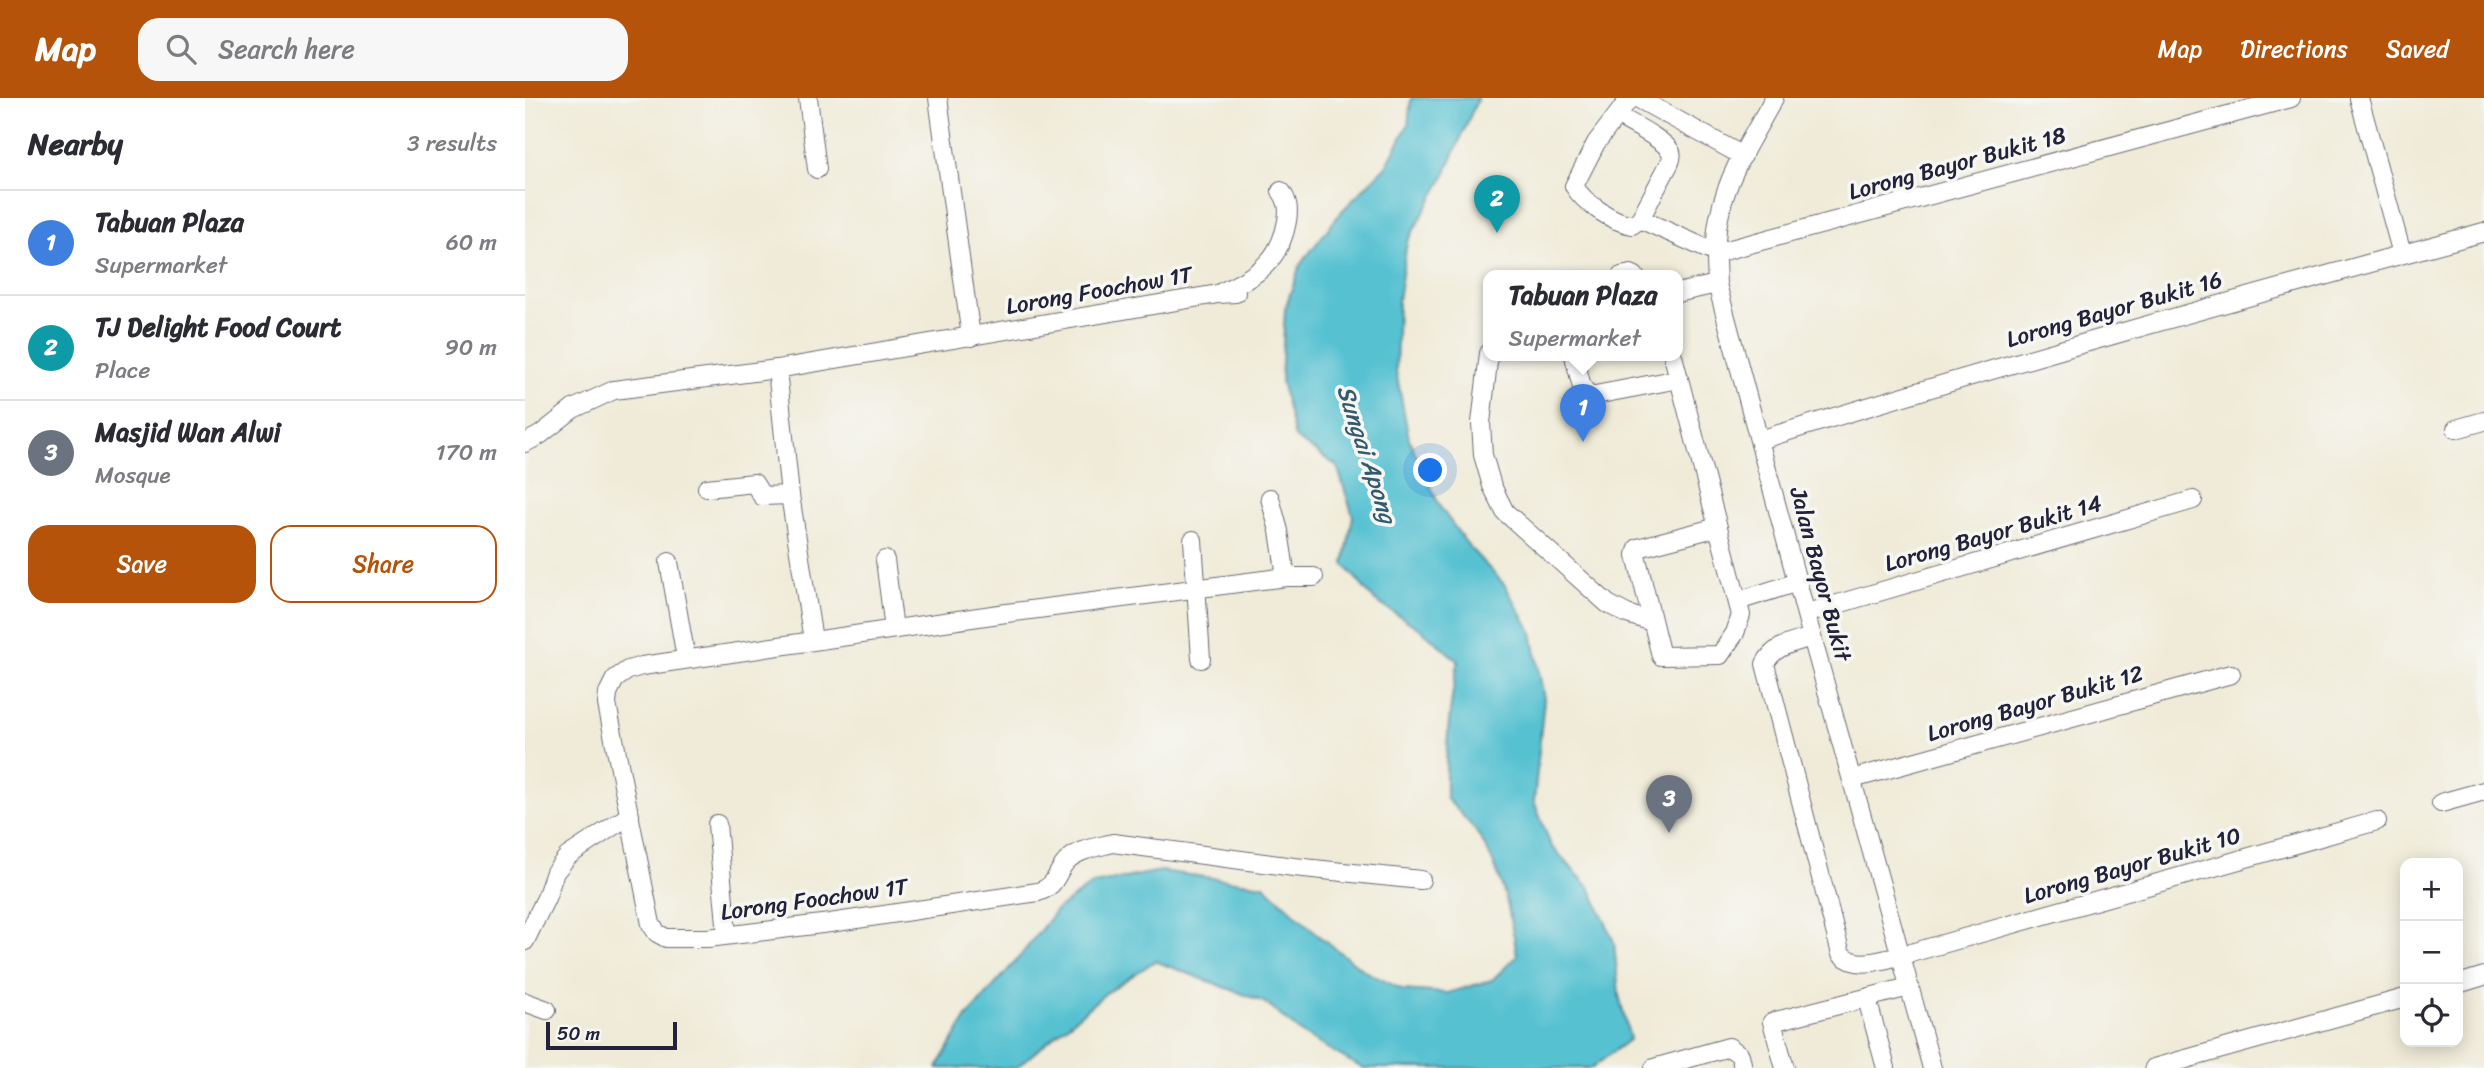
<!DOCTYPE html>
<html lang="en">
<head>
<meta charset="utf-8">
<style>
	:root { --surface:#fff; --page:#f7f7f7; --text:#2b2b33; --muted:#7c7c81; --line:#e1e1e2; --accent:#b45309 }
	body { margin:0; font-family:Sriracha,sans-serif; background:var(--page); color:var(--text) }
	.controls { position:absolute; right:21px; bottom:21px; display:grid; overflow:hidden; border-radius:14px; box-shadow:0 4px 18px #0003 }
	.controls button { width:63px; height:63px; display:grid; place-items:center; padding:0; border:0; border-bottom:2px solid var(--line); background:var(--surface); color:var(--text); font:35px sans-serif }
	.scale { position:absolute; left:21px; bottom:18px; width:131px; box-sizing:border-box; padding-left:7px; border:4px solid #22223b; border-top:0; font-size:19px; line-height:24px; white-space:nowrap; color:#22223b; -webkit-text-stroke:5px #f6f6f2; paint-order:stroke }
	.you { position:absolute; left:906px; top:373px; width:24px; height:24px; margin:-18px; border:5px solid #fff; border-radius:50%; background:#1a73e8; box-shadow:0 0 0 10px #1a73e833 }
	.badge { display:grid; place-items:center; width:46px; height:46px; border-radius:50%; background:var(--accent); color:#fff; font-size:23px; font-weight:700 }
	.pin { position:absolute; translate:-50% -58px; filter:drop-shadow(0 2px 4px #0008) }
	.pin::after { content:''; position:absolute; top:37px; width:24px; height:21px; background:inherit; clip-path:polygon(0 0,100% 0,50% 100%) }
	.popup { position:absolute; left:958px; top:172px; width:200px; height:91px; box-sizing:border-box; display:grid; place-content:center; border-radius:14px; background:var(--surface); filter:drop-shadow(0 2px 5px #0005); font-size:23px; white-space:nowrap; color:var(--muted) }
	.popup b { font-size:26px; color:var(--text) }
	.popup::after { content:''; position:absolute; left:50%; top:100%; margin-left:-14px; border:14px solid transparent; border-top-color:var(--surface) }
	.list { margin:0; padding:0; list-style:none }
	h2 { display:flex; justify-content:space-between; align-items:center; height:91px; margin:0; padding:0 28px; font-size:30px }
	h2 small { font-size:23px; font-weight:400; color:var(--muted) }
	.list li { display:grid; grid-template-columns:46px 1fr auto; gap:21px; align-items:center; box-sizing:border-box; height:105px; padding:0 28px; border-top:2px solid var(--line) }
	.list b { display:block; font-size:26px; white-space:nowrap }
	.list p { margin:0; font-size:23px; white-space:nowrap; color:var(--muted) }
	.list em { font-size:23px; font-style:normal; color:var(--muted) }
	.actions { display:flex; gap:14px; padding:21px 28px }
	.actions a { flex:1; padding:16px 0; border:2px solid var(--accent); border-radius:21px; text-align:center; font-size:24px; color:var(--accent) }
	.actions .main { background:var(--accent); color:#fff }
	.icon { flex:none; width:38px; height:38px; fill:none; stroke:currentColor; stroke-width:2; stroke-linecap:round; stroke-linejoin:round }
	.map { position:relative; flex:none; width:1959px; height:970px; overflow:hidden }
	header { display:flex; align-items:center; gap:42px; box-sizing:border-box; height:98px; padding:0 35px; background:var(--accent); color:#fff }
	header strong { font-size:33px }
	nav { display:flex; gap:38px; margin-inline-start:auto; font-size:24px }
	.search { width:490px; height:63px; background:var(--page); display:flex; align-items:center; gap:18px; box-sizing:border-box; padding:0 24px; border-radius:21px; color:var(--muted); font-size:26px }
	main { display:flex }
	aside { flex:1; background:var(--surface) }
	.map>svg:first-child { display:block }
	.water { fill:#56c1d1; stroke:#3c7286; stroke-width:2 }
	.lines { fill:none; stroke-linecap:round; stroke-linejoin:round }
	.minor-casing { stroke:#6a6872; stroke-width:20 }
	.minor { stroke:#fff; stroke-width:18 }
	.labels { text-anchor:middle; stroke-width:7; stroke-linejoin:round; paint-order:stroke }
	.street-label { font-size:23px; fill:#22223b; stroke:#f6f6f2 }
	.water-label { font-size:24px; font-style:italic; fill:#345a70; stroke:#f6f6f2 }
</style>
</head>
<body>
<header>
<strong>Map</strong>
<div class="search"><svg class="icon" aria-label="search" viewBox="0 0 24 24"><circle cx="10" cy="10" r="6"/><path d="M15 15l6 6"/></svg>Search here</div>
<nav><a>Map</a><a>Directions</a><a>Saved</a></nav>
</header>
<main>
<aside>
<h2>Nearby<small>3 results</small></h2>
<ul class="list">
<li><span class="badge" style="background:#3f7fe0">1</span><div><b>Tabuan Plaza</b><p>Supermarket</p></div><em>60 m</em></li>
<li><span class="badge" style="background:#0f9aa8">2</span><div><b>TJ Delight Food Court</b><p>Place</p></div><em>90 m</em></li>
<li><span class="badge" style="background:#6b7280">3</span><div><b>Masjid Wan Alwi</b><p>Mosque</p></div><em>170 m</em></li>
</ul>
<div class="actions"><a class="main">Save</a><a>Share</a></div>
</aside>
<div class="map">
<svg width="1959" height="970" viewBox="0 0 1959 970">
	<rect width="100%" height="100%" fill="#f6f6f2"/>
	<filter id="ink" filterUnits="userSpaceOnUse"><feTurbulence type="fractalNoise" baseFrequency=".0143" numOctaves="2"/><feDisplacementMap in="SourceGraphic" scale="14" xChannelSelector="R" yChannelSelector="G"/><feConvolveMatrix kernelMatrix="1 2 1 2 8 2 1 2 1" color-interpolation-filters="sRGB"/></filter>
	<filter id="wash" filterUnits="userSpaceOnUse"><feTurbulence type="fractalNoise" baseFrequency=".00686" numOctaves="4" result="noise"/><feDisplacementMap in="SourceGraphic" scale="28" xChannelSelector="R" yChannelSelector="G"/><feGaussianBlur stdDeviation="1.57" result="paint"/><feColorMatrix in="noise" values="0 0 0 0 0 0 0 0 0 0 0 0 0 0 0 0 0 1.4 0 .05"/><feComposite in="paint" operator="in"/></filter>
	<g filter="url(#wash)">
		<rect width="100%" height="100%" fill="#f0ebd8"/>
		<!-- water -->
		<path class="water" d="M886,0H953L918,81L882,144L873,202L871,273L884,341L915,409L945,450L979,486L1007,534L1019,601L1009,703L1026,748L1066,791L1089,844L1094,897L1105,941L1067,970H837L779,937L739,904L630,863L581,895L491,970H412L442,919L496,857L531,812L568,786L636,773L739,787L795,839L841,874L878,892L922,895L967,882L992,858C986,817 977,773 954,738C945,724 932,712 921,700C920,650 924,612 933,563L898,533L849,502L819,466L828,418L812,368L770,340L756,283L760,211L775,167L817,113L861,68L883,27Z"/>
	</g>
	<g filter="url(#ink)">
		<g class="lines">
			<!-- minor casing -->
			<g class="minor-casing">
				<g id="minor">
					<path d="M283,0L292,71"/>
					<path d="M413,0L446,239"/>
					<path d="M1112,0L1218,58"/>
					<path d="M1249,0C1229,37 1204,73 1195,115C1189,138 1191,163 1192,186L1287,539L1407,970"/>
					<path d="M1834,0L1877,156"/>
					<path d="M1093,18C1105,25 1140,42 1146,54C1148,59 1145,65 1142,70L1115,121L1107,127C1086,123 1059,105 1049,88L1071,45L1105,0"/>
					<path d="M1115,121L1191,155L1766,0"/>
					<path d="M1096,178L1106,176L1110,178"/>
					<path d="M695,195C730,179 755,164 762,123C764,111 763,103 756,93"/>
					<path d="M1152,195L1192,186"/>
					<path d="M964,255L956,325L958,357L967,388L980,414L1083,506L1102,516L1127,524"/>
					<path d="M1049,258L1057,289L1065,298L1154,281"/>
					<path d="M1148,258L1216,517L1210,535L1195,557L1136,558L1111,457L1113,450L1193,429"/>
					<path d="M252,271L265,397L288,542"/>
					<path d="M1931,331L1959,323"/>
					<path d="M1235,342C1475,267 1717,200 1959,134"/>
					<path d="M0,345L15,337L48,311L89,292L252,271L693,196L711,195"/>
					<path d="M182,390L229,385L237,398L265,397"/>
					<path d="M745,400L754,433L761,479"/>
					<path d="M668,442L676,561"/>
					<path d="M360,462L369,531"/>
					<path d="M144,464L161,560"/>
					<path d="M789,479H761L474,516L117,568L103,572L90,581L83,595L82,606L126,826L132,835L141,840H183L305,825L513,794C534,787 530,773 544,761C556,751 573,749 588,745L769,769L896,782"/>
					<path d="M1213,503L1273,484"/>
					<path d="M1282,515L1668,402"/>
					<path d="M1287,539C1268,545 1249,547 1240,566L1316,856C1332,872 1355,862 1375,858L1852,723"/>
					<path d="M1327,681L1706,576"/>
					<path d="M1916,705L1959,693"/>
					<path d="M192,726L202,837"/>
					<path d="M0,843L21,800L30,774L43,758L105,717"/>
					<path d="M1933,886L1959,878"/>
					<path d="M1342,901L1361,970"/>
					<path d="M0,904L22,912"/>
					<path d="M1129,970L1204,949L1215,957L1218,970"/>
					<path d="M1260,970L1247,924L1384,889"/>
					<path d="M1629,970L1880,900"/>
				</g>
			</g>
			<!-- minor -->
			<use href="#minor" class="minor"/>
		</g>
	</g>
	<g class="labels">
		<!-- street labels -->
		<g class="street-label">
			<text transform="translate(1432 65) rotate(-15)" y="8">Lorong Bayor Bukit 18</text>
			<text transform="translate(574 192) rotate(-10)" y="8">Lorong Foochow 1T</text>
			<text transform="translate(1589 211) rotate(-16)" y="8">Lorong Bayor Bukit 16</text>
			<text transform="translate(1468 435) rotate(-16)" y="8">Lorong Bayor Bukit 14</text>
			<text transform="translate(1296 476) rotate(75)" y="8">Jalan Bayor Bukit</text>
			<text transform="translate(1510 605) rotate(-16)" y="8">Lorong Bayor Bukit 12</text>
			<text transform="translate(1607 767) rotate(-16)" y="8">Lorong Bayor Bukit 10</text>
			<text transform="translate(289 801) rotate(-8)" y="8">Lorong Foochow 1T</text>
		</g>
		<!-- water labels -->
		<g class="water-label">
			<text transform="translate(842 356) rotate(72)" y="8">Sungai Apong</text>
		</g>
	</g>
</svg>
<div class="controls">
<button>+</button>
<button>−</button>
<button><svg class="icon" aria-label="locate" viewBox="0 0 24 24"><circle cx="12" cy="12" r="6"/><path d="M12 2v4M12 18v4M2 12h4M18 12h4"/></svg></button>
</div>
<div class="scale">50 m</div>
<div class="you"></div>
<div class="pin badge" style="left:1058px;top:344px;background:#3f7fe0">1</div>
<div class="popup"><b>Tabuan Plaza</b>Supermarket</div>
<div class="pin badge" style="left:972px;top:135px;background:#0f9aa8">2</div>
<div class="pin badge" style="left:1144px;top:735px;background:#6b7280">3</div>
</div>
</main>
</body>
</html>
